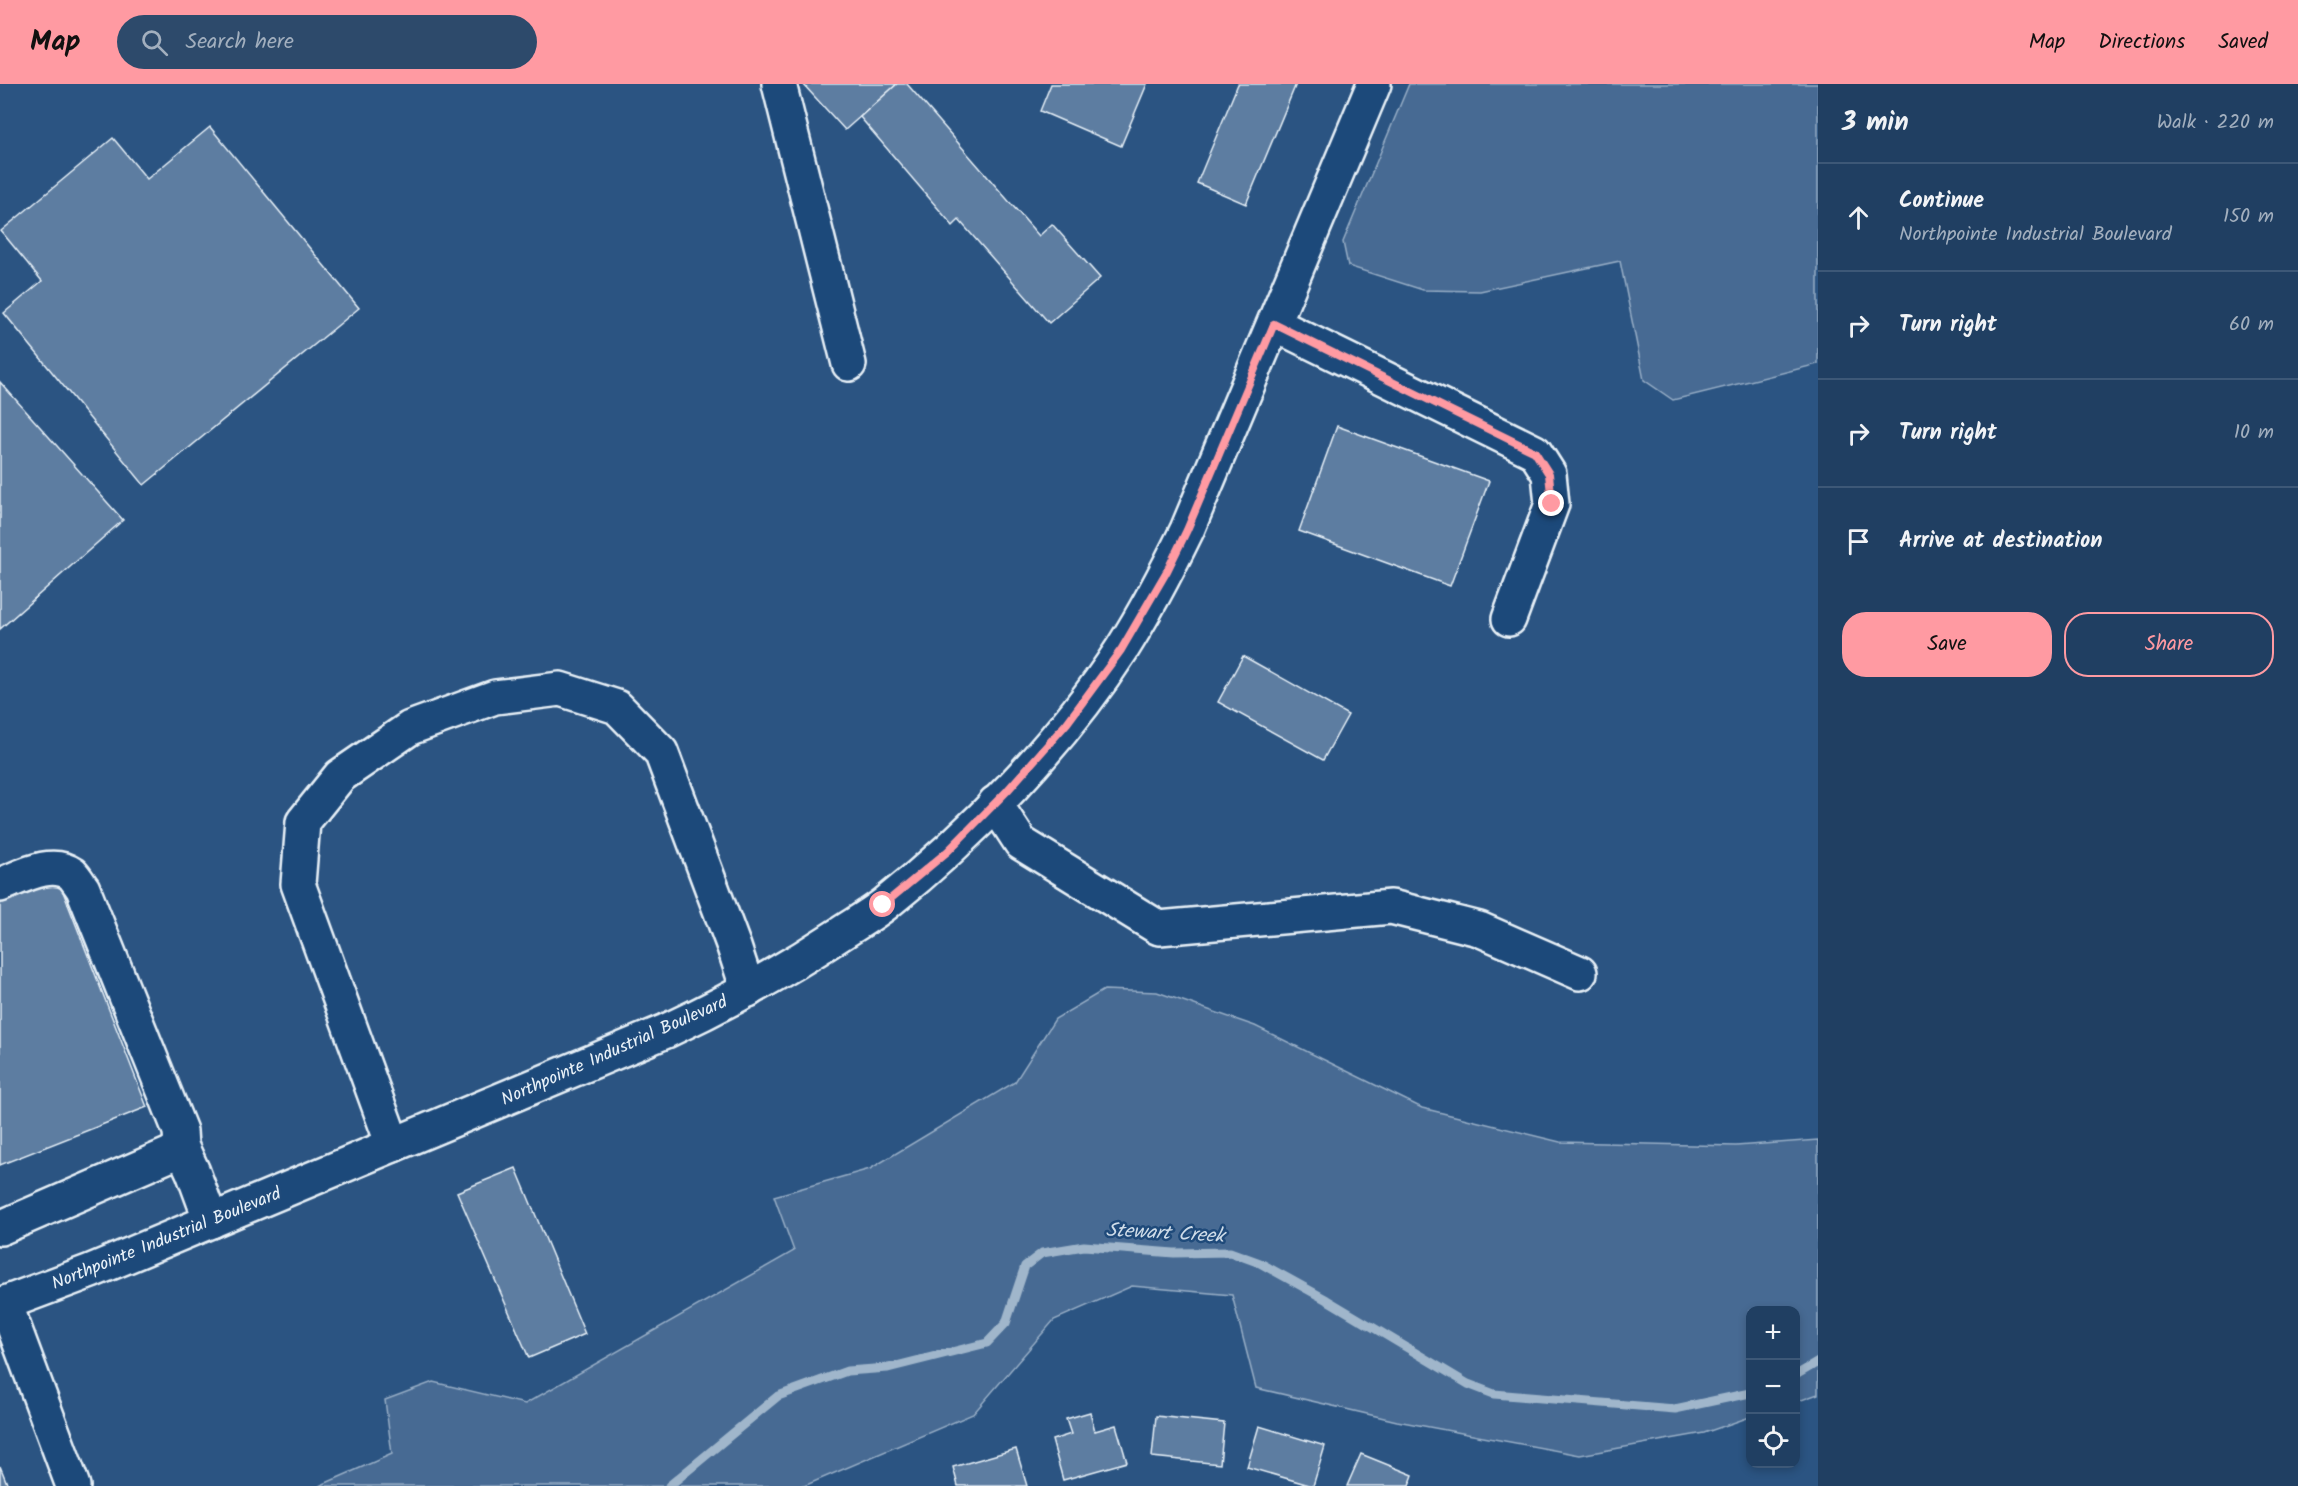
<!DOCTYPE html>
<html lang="en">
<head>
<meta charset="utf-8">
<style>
	:root { --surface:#203f62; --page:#2d4a6b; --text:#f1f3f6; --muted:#a2afbe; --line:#3d5877; --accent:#ff9aa2 }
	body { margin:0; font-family:Kalam,sans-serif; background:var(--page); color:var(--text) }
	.controls { position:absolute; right:18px; bottom:18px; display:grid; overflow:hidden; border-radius:12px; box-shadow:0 3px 9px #0003 }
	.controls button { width:54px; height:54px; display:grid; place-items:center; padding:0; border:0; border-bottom:2px solid var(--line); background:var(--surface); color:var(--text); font:30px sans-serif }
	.stop { position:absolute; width:18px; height:18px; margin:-14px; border:4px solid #ff9aa2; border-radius:50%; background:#fff }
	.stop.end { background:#ff9aa2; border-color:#fff; box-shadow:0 2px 6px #0008 }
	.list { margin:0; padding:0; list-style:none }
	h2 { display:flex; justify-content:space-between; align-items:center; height:78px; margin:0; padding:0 24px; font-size:26px }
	h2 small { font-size:20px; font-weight:400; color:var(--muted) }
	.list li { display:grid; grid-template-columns:39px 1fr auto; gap:18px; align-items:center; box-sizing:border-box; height:108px; padding:0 24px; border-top:2px solid var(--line) }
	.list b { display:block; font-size:22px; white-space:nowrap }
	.list p { margin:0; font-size:20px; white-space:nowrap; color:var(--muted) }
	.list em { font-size:20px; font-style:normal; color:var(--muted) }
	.actions { display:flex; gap:12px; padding:18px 24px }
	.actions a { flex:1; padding:14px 0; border:2px solid var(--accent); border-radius:24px; text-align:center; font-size:21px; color:var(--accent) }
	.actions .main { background:var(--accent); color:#111 }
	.icon { flex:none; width:33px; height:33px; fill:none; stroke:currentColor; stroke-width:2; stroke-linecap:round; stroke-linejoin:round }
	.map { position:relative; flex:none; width:1818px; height:1402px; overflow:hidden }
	header { display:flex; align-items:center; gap:36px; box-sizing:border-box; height:84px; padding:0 30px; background:var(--accent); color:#111 }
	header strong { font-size:28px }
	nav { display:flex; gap:33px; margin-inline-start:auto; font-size:21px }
	.search { width:420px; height:54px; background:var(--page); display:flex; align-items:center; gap:15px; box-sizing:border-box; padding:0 21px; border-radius:33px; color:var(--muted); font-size:22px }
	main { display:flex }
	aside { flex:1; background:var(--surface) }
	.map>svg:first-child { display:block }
	.green { fill:#476b93; stroke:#98aec6; stroke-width:1.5 }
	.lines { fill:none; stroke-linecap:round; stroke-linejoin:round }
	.stream { stroke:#a0b6cb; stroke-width:9 }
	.building { fill:#5d7da1; stroke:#e8f1f8; stroke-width:1.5 }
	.minor-casing { stroke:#e8f1f8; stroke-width:38 }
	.minor { stroke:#1f4a7a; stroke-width:33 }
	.route { stroke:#ff9aa2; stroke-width:8 }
	.labels { text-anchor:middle; stroke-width:5; stroke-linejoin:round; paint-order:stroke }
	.street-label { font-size:18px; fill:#e8f1f8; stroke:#1f4a7a }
	.water-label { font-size:20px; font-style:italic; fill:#d0dde9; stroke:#1f4a7a }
</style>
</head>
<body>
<header>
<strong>Map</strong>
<div class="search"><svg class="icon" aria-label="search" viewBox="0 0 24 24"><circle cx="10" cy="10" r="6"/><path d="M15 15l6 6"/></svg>Search here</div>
<nav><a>Map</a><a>Directions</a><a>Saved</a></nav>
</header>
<main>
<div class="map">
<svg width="1818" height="1402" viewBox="0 0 1818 1402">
	<rect width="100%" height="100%" fill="#2b5482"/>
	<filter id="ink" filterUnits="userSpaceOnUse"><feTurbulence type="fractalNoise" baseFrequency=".0167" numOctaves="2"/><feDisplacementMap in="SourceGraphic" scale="12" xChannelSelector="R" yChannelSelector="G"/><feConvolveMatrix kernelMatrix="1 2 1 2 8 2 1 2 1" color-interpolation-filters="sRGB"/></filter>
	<g filter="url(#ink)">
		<!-- green -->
		<g class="green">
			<path d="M1409,0H1818V280L1673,316L1644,296L1620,177L1480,207L1423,206L1348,182L1343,158Z"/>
			<path d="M1104,906L1157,908L1255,942L1422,1024L1560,1058L1736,1062L1818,1056V1310L1796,1318V1226H1750V1333L1704,1349L1580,1371L1397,1337L1256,1304L1232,1211L1132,1202L1054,1236L973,1330L804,1402H319L392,1370L385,1316L433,1298L525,1320L794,1167L774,1112L870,1085L1015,998L1055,935Z"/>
		</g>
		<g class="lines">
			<!-- stream -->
			<g class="stream">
				<path d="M1796,1291L1818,1278"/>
				<path d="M669,1402L778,1312L847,1287L888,1284L987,1259L1006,1239L1025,1182L1042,1169L1084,1162L1174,1169L1230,1168L1260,1179L1327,1216L1468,1300L1494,1310L1675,1325L1750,1309"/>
			</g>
		</g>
		<!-- building -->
		<g class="building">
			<path d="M803,0H897L845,46Z"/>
			<path d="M897,0H907L1039,152L1052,140L1100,194L1049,239L959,136L953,142L860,33Z"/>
			<path d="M1051,0H1147L1121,62L1040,27Z"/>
			<path d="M1238,0H1296L1246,120L1197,99Z"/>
			<path d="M210,43L359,224L144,401L4,229L42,197L1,147L113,54L147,95Z"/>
			<path d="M0,298L123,436L0,545Z"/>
			<path d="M1337,342L1489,397L1450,502L1299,447Z"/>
			<path d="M1243,572L1348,631L1323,676L1218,618Z"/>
			<path d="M55,787L147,1023L0,1081V809Z"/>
			<path d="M516,1084L585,1250L529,1274L457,1108Z"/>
			<path d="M1090,1328L1095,1347L1116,1341L1127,1378L1063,1396L1052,1356L1071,1350L1066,1335Z"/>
			<path d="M1156,1332L1224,1339L1220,1380L1152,1373Z"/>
			<path d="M1259,1342L1325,1362L1313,1402L1247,1383Z"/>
			<path d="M1016,1365L1027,1402H958L953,1383Z"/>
			<path d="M1361,1370L1413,1391L1409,1402H1347Z"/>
			<path d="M0,1382L8,1402H0Z"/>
		</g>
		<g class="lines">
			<!-- minor casing -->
			<g class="minor-casing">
				<g id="minor">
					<path d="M779,0L849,280"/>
					<path d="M1274,240L1535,368L1549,390L1552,420L1509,535"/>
					<path d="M995,719L1021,759L1159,844L1391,823L1479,845L1580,889"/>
					<path d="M0,801C21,793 51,775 72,790C76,794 80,801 83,805L180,1047L181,1062"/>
					<path d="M393,1061L298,800L303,738L340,692L410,644L495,613L560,605L617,623L661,668L734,863L748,906"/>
					<path d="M0,1144L171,1070L181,1062L193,1088L211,1137"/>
					<path d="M5,1219L73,1402"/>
					<path d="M0,1221L91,1187L666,947C726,919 784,887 840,850C855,840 871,831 885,820C971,752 1062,658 1122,565C1146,527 1167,487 1187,446L1374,0"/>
				</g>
			</g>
			<!-- minor -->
			<use href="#minor" class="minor"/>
		</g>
	</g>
	<g class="lines" filter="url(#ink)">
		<!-- route -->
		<path class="route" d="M883,821L948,767L1007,707L1067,639L1121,566L1167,487L1187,446L1274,240L1535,368L1549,390L1552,420"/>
	</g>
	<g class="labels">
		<!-- street labels -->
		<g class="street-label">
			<text transform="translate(614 966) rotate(-24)" y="6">Northpointe Industrial Boulevard</text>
			<text transform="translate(166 1154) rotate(-22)" y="6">Northpointe Industrial Boulevard</text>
		</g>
		<!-- water labels -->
		<g class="water-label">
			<text transform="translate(1165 1148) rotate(3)" y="7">Stewart Creek</text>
		</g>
	</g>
</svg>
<div class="controls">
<button>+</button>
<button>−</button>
<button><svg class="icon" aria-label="locate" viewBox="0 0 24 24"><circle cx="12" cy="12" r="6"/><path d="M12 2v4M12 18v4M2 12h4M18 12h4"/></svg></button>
</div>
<div class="stop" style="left:883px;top:821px"></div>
<div class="stop end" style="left:1552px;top:420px"></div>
</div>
<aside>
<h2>3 min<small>Walk · 220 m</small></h2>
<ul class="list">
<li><svg class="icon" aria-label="ahead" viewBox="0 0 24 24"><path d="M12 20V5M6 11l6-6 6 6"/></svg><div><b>Continue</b><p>Northpointe Industrial Boulevard</p></div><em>150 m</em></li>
<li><svg class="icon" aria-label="right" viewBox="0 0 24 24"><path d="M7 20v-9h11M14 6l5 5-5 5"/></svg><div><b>Turn right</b></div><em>60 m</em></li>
<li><svg class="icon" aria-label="right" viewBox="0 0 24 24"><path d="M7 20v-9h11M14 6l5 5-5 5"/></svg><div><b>Turn right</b></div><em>10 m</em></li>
<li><svg class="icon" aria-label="arrive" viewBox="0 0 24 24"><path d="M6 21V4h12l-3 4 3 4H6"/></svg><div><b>Arrive at destination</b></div></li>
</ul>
<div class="actions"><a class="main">Save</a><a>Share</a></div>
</aside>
</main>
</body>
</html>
